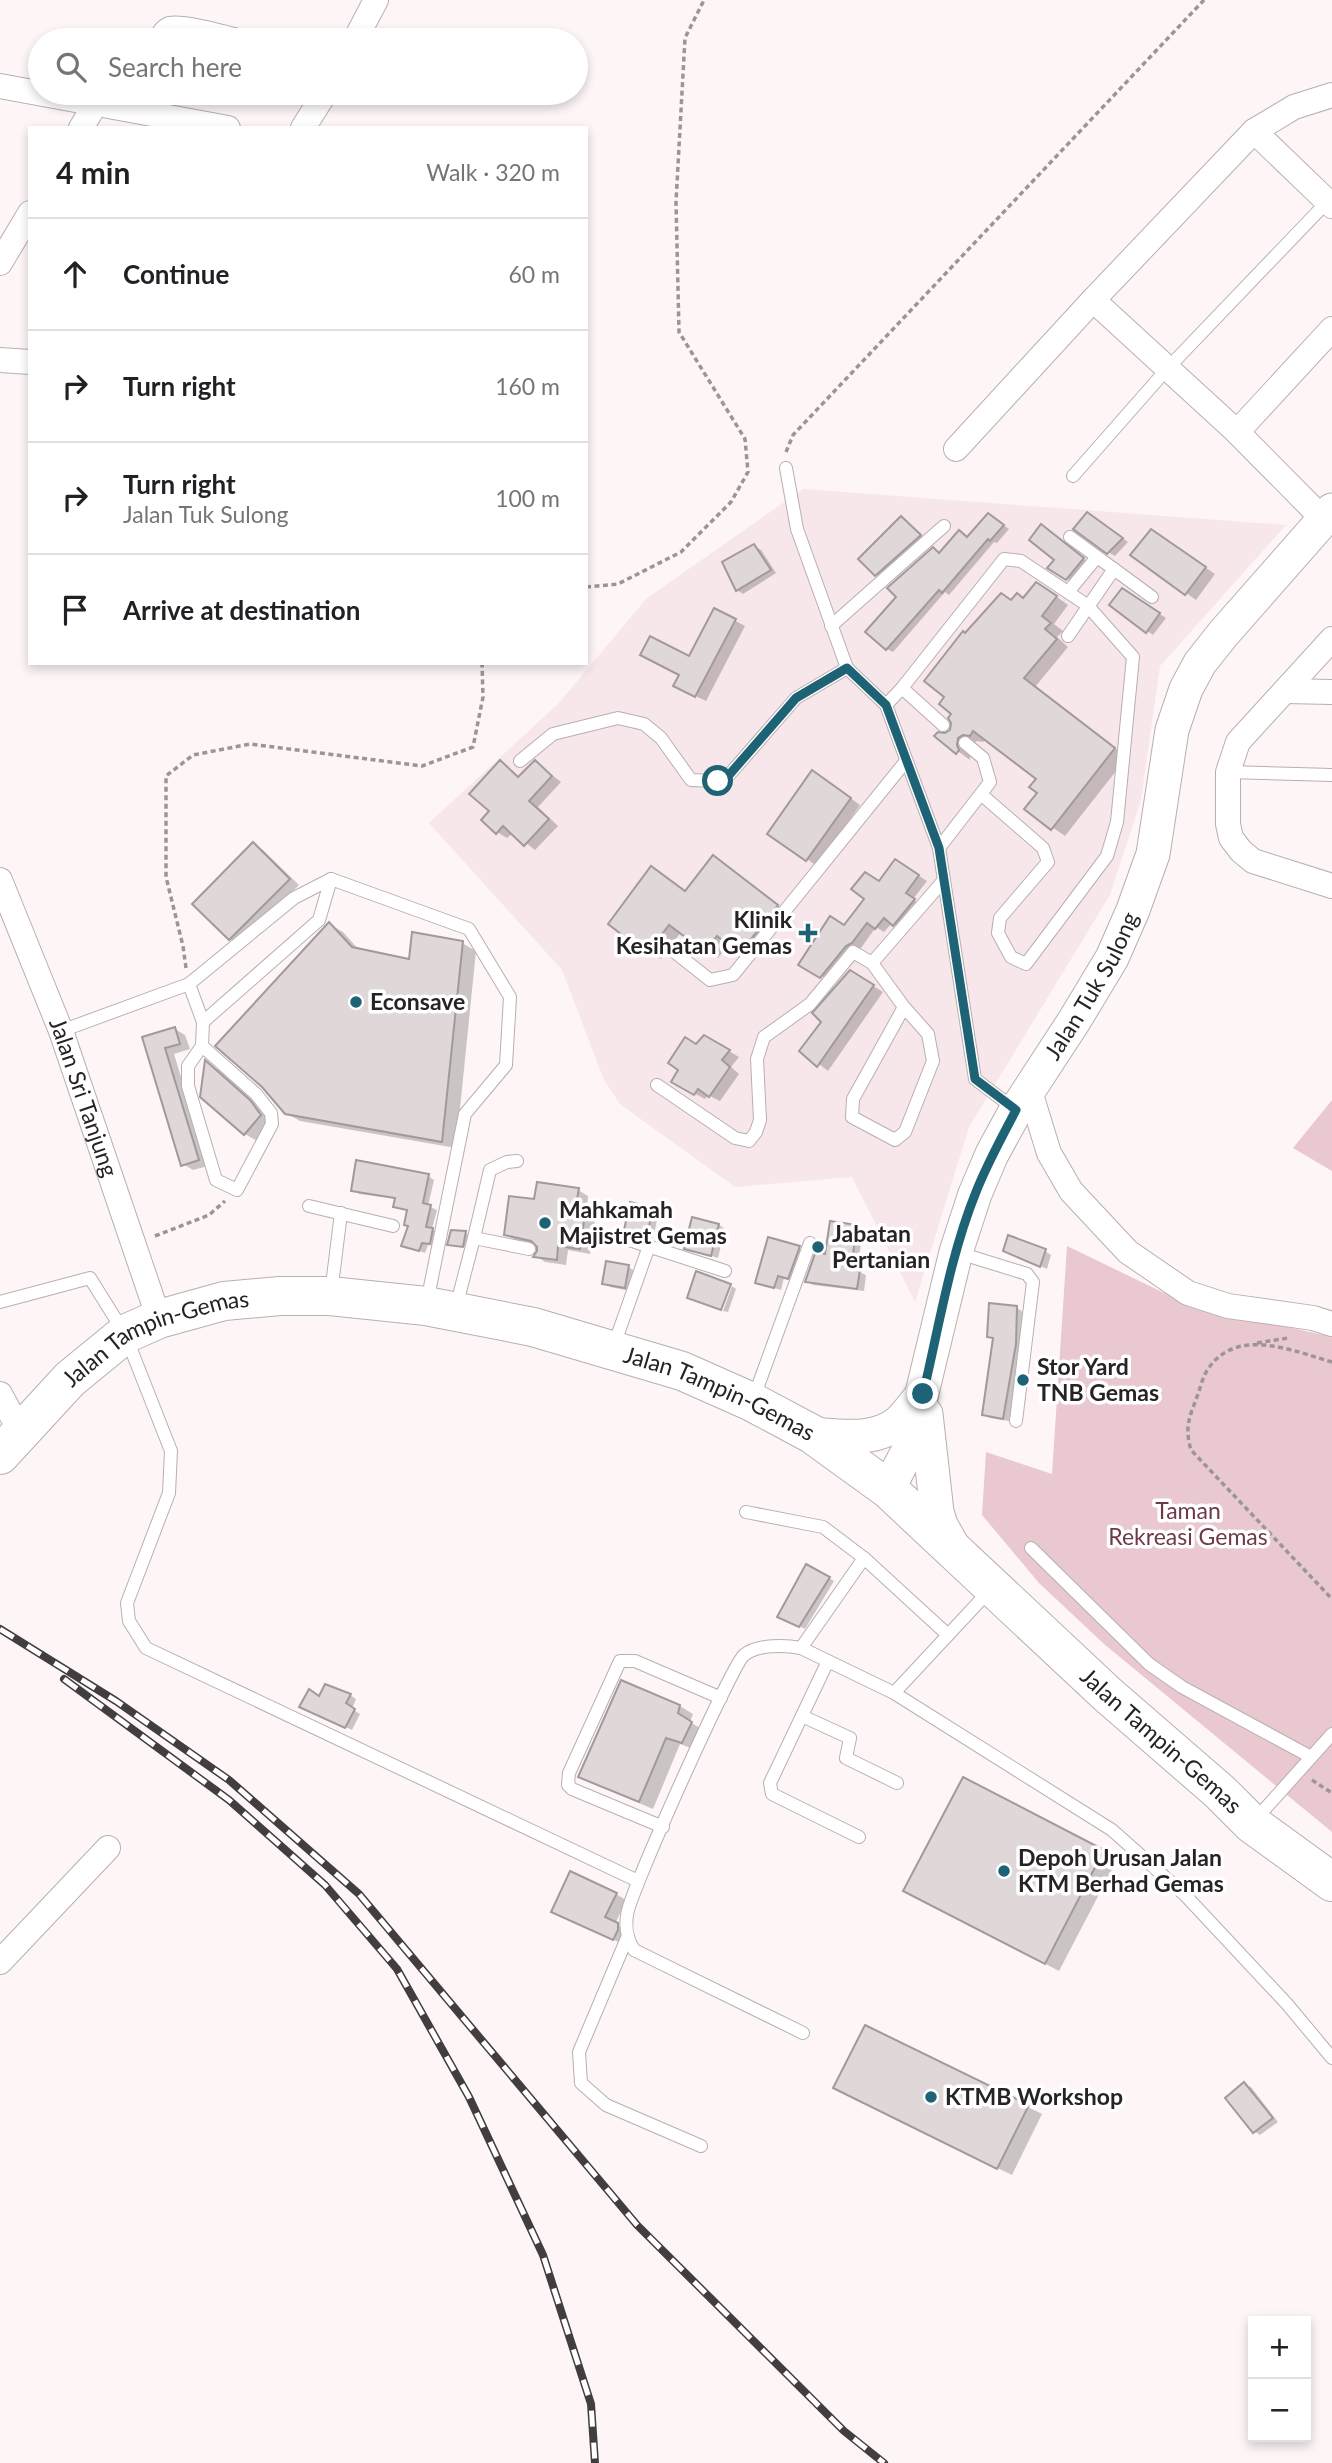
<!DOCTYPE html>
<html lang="en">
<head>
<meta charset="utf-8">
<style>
	:root { --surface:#fff; --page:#f6f6f6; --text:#202124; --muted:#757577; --line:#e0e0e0 }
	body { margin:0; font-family:Lato,sans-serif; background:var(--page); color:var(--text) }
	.controls { position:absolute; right:21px; bottom:21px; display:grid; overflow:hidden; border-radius:0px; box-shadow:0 4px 10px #0003 }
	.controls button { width:63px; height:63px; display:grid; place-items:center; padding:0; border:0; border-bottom:2px solid var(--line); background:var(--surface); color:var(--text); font:35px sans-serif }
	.stop { position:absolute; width:21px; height:21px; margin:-16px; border:5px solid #1e6375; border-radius:50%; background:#fff }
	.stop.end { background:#1e6375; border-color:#fff; box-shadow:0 2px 7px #0008 }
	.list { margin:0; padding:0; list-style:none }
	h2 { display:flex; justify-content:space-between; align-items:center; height:91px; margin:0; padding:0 28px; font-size:30px }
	h2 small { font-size:23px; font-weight:400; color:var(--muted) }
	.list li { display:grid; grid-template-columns:46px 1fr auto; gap:21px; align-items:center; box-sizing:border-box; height:112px; padding:0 28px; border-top:2px solid var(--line) }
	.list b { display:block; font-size:26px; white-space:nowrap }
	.list p { margin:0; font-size:23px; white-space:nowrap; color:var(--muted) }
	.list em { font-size:23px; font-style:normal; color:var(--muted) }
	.icon { flex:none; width:38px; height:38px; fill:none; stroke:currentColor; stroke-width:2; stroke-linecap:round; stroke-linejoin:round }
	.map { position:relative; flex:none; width:1332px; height:2463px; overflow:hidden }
	.search { position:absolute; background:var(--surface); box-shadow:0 4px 10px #0003; left:28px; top:28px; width:560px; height:77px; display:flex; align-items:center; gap:18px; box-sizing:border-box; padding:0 24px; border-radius:38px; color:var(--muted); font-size:26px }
	.panel { position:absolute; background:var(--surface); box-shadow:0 4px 10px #0003; left:28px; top:126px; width:560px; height:539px; border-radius:0px }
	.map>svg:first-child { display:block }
	.built { fill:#f7e6ea }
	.green { fill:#e9c8d0 }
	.shadow { fill:#0003 }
	.building { fill:#e0d7d9; stroke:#a2999b; stroke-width:2 }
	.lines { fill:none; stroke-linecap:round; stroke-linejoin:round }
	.lane-casing { stroke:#b8afb1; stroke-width:14 }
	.street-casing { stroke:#b8afb1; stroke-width:26 }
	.secondary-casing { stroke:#b8afb1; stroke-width:35 }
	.highway-casing { stroke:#b8afb1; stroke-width:40 }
	.path { stroke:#9c9597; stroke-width:3.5; stroke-dasharray:5 3.5; stroke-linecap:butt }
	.lane { stroke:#fff; stroke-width:12 }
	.street { stroke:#fff; stroke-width:24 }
	.secondary { stroke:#fff; stroke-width:33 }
	.highway { stroke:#fff; stroke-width:38 }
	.rail-casing { stroke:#423e3f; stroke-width:8 }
	.rail { stroke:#fff; stroke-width:5; stroke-dasharray:16; stroke-linecap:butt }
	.route { stroke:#1e6375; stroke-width:9 }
	.poi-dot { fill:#1e6375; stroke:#fff; stroke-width:2.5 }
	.labels { text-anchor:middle; stroke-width:7; stroke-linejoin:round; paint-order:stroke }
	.poi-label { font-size:23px; font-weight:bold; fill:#272324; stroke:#fff; text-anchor:start }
	.street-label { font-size:23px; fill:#272324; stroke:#fff }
	.park-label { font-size:23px; fill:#6e3a49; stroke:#fff }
</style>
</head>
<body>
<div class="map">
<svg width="1332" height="2463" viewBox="0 0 1332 2463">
	<rect width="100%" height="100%" fill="#fef5f7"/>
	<!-- built -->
	<path class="built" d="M803,489L1286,525L1160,666L1141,800L1110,895L969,1127L915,1302L852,1177L735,1187L620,1104L604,1080L562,970L429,823L559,703L646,599Z"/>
	<!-- green -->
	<g class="green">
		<path d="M1332,1100V1171L1293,1148Z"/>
		<path d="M1067,1246L1187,1304L1332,1337V1832L1104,1644L1039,1583L982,1515L986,1452L1052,1474Z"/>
	</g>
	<!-- shadow -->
	<g class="shadow">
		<path d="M902,518L926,539L882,578L876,574Z"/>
		<path d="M994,518L1009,529L997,543L994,542L949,595L945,592L893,652L887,649L898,597L933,550L939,553L968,538Z"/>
		<path d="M1094,518L1128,542L1115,556L1108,552Z"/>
		<path d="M1048,530L1089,563L1073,582L1050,568L1056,559Z"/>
		<path d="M1161,537L1215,574L1196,600L1133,555Z"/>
		<path d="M754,546L761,550L776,573L743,594L737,590Z"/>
		<path d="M1050,592L1068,605L1054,624L1063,631L1057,637L1068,647L1035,687L1127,757L1065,836L1026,809L1039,792L1038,779L986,739L983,742L977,741L971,745L970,760L937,736L945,735L951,731L954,714L947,696L966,635L1012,602Z"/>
		<path d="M1129,594L1166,618L1153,635L1112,605Z"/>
		<path d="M715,610L745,626L706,701L685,691L689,659Z"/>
		<path d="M535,762L561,782L538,807L558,826L535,850L513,833L507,838L497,832L491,811L500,763L520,778Z"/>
		<path d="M822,778L860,805L817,866L769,833Z"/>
		<path d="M253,845L263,850L299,885L240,945L230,939Z"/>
		<path d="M726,865L789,914L752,960L729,944L718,958L681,932L661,959L648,952L687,892Z"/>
		<path d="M904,866L927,881L913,899L922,905L902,929L892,923L884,932L876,927L861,948L855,951L830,981L800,964L845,927L880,883Z"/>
		<path d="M329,924L343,932L359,950L411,961L462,943L476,951L456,1148L300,1121L286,1113Z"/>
		<path d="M860,978L883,992L828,1071L802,1051Z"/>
		<path d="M175,1029L185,1035L190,1049L174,1054L208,1166L193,1170L183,1164L144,1038Z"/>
		<path d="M705,1037L739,1057L731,1067L739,1074L720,1101L708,1095L705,1099L673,1082Z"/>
		<path d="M206,1063L219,1070L263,1110L274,1123L259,1142L245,1134Z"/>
		<path d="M428,1176L434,1180L428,1206L437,1210L432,1229L438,1233L436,1246L428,1245L425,1253L404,1245L409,1226V1211L395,1206L397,1199L359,1194L353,1190Z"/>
		<path d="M578,1190L588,1196L587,1208L596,1213L590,1254L568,1250L566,1265L545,1262L536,1256L540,1250L537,1245L516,1240L505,1234Z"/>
		<path d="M653,1209L659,1212L653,1238L626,1229Z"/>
		<path d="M832,1223L857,1226L863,1230L857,1271L866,1275L864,1291L813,1285L807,1281L827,1256Z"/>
		<path d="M719,1225L725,1229L718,1258L686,1248Z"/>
		<path d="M465,1233L468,1234L465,1247L449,1245Z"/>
		<path d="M799,1248L805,1251L794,1281L784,1278L781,1290L757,1282Z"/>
		<path d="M1045,1251L1051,1255L1047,1269L1012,1254Z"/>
		<path d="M628,1267L635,1271L631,1291L610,1287L604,1283Z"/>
		<path d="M732,1286L736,1289L728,1312L723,1311Z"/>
		<path d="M1017,1308L1023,1312L1022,1348L1009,1421L990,1418L984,1414L995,1339L989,1336Z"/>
		<path d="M807,1566L834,1581L805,1629L784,1619Z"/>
		<path d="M350,1695L356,1699L352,1709L360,1714L352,1730L307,1709L320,1698Z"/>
		<path d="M680,1706L693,1714L690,1722L705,1731L696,1750L680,1744L653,1809L594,1784L580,1777Z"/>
		<path d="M964,1780L1117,1860L1059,1971L919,1898Z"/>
		<path d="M616,1894L626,1900L615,1924L627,1931L623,1944L563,1917Z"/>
		<path d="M866,2027L1042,2114L1012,2175L849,2096Z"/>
		<path d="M1244,2084L1251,2087L1278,2122L1260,2135L1254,2131Z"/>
	</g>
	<!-- building -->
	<g class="building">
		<path d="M1087,512L1123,538L1107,554L1073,529Z"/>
		<path d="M988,513L1004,525L990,541L988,539L942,593L939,590L886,650L865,632L896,597L887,588L933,547L939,553L959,530L967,537Z"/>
		<path d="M901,516L921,535L875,576L858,559Z"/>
		<path d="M1041,524L1084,558L1066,580L1047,568L1054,560L1029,540Z"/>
		<path d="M1151,529L1206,567L1185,595L1130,555Z"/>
		<path d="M754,544L771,570L736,591L722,562Z"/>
		<path d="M1036,582L1057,596L1042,616L1051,623L1045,629L1057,639L1024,678L1115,748L1051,830L1024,809L1037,793L1029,787L1036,779L973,731L970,736L963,735L958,738L957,745L959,750L956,754L934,736L938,732L945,733L950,730L951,723L948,718L951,714L939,704L944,697L924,681L963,631L965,633L1001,593L1011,600L1017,593L1023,598Z"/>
		<path d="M1122,588L1160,613L1146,633L1109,605Z"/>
		<path d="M714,608L736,619L695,697L673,686L679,675L640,655L650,636L689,656Z"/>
		<path d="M500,760L518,777L535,760L552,776L529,801L549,819L524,846L503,826L496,834L481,820L489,811L469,794Z"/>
		<path d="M812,770L851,798L806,861L767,834Z"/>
		<path d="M253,842L290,879L229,940L192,904Z"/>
		<path d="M713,855L778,905L739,954L717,936L705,952L669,925L647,954L608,924L651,866L685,891Z"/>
		<path d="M895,859L919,875L906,893L915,899L893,926L884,918L875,929L867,923L852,943L846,946L820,978L798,965L830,916L844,925L864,899L851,889L865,872L879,881Z"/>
		<path d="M329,922L352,947L409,959L412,932L463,941L442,1142L285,1114L262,1087L215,1046Z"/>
		<path d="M850,970L874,985L817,1067L799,1051L821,1022L812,1013Z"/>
		<path d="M175,1027L180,1044L165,1048L199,1160L181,1166L142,1037Z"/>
		<path d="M704,1035L730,1050L722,1060L730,1067L709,1097L698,1089L694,1095L671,1082L678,1070L668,1063L685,1037L696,1044Z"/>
		<path d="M205,1060L250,1100L261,1115L244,1135L200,1097Z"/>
		<path d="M356,1160L429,1174L423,1203L431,1205L426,1227L433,1228L430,1244L422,1243L419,1251L401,1246L408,1226L404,1225L407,1210L393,1207L395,1198L351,1191Z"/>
		<path d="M537,1182L579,1188L576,1205L586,1206L580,1249L558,1246L557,1260L533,1257L537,1251V1247L531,1241L504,1235L509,1196L534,1199Z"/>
		<path d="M630,1202L653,1207L647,1236L624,1230Z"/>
		<path d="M692,1217L719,1224L711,1256L684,1249Z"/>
		<path d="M830,1221L857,1225L851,1268L860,1270L857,1289L805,1282L816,1251L825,1254Z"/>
		<path d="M451,1230L466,1231L463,1247L447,1245Z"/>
		<path d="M1008,1235L1046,1249L1040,1267L1003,1251Z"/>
		<path d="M768,1237L800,1246L788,1279L778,1276L774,1288L755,1283Z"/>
		<path d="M606,1261L629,1265L625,1288L602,1284Z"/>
		<path d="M696,1271L731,1284L721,1310L687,1298Z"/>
		<path d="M989,1303L1017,1306L1016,1344L1003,1419L982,1415L993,1338L987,1337Z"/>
		<path d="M806,1564L830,1577L799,1627L777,1617Z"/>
		<path d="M621,1680L680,1705L678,1713L692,1722L682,1743L666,1738L639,1802L578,1777Z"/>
		<path d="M325,1684L351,1694L346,1703L355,1709L345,1728L299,1707L309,1689L319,1696Z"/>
		<path d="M963,1777L1104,1850L1045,1964L903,1891Z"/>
		<path d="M570,1871L617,1893L605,1917L618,1923V1930L613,1940L551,1912Z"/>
		<path d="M865,2025L1029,2105L997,2169L833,2088Z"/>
		<path d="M1244,2082L1273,2118L1253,2133L1225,2098Z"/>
	</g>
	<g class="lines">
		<!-- lane casing -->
		<g class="lane-casing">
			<g id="lane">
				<path d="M155,40C157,33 160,26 169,23C185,19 240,36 259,40"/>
				<path d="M136,110L140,93"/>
				<path d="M786,468L797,529L847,668L886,705L939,848L975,1079L1016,1110"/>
				<path d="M1073,476L1167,369L1327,202L1331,201"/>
				<path d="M1070,537L1152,597"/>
				<path d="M1068,592L1097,557"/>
				<path d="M831,626L944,526"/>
				<path d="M1068,636L1114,569"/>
				<path d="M902,688L943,725"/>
				<path d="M886,705L902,688L1004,559L1021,561L1087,605L1133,657L1117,822L1107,856L1026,964L1011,957L998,933L1000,918L1048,862L1043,848L982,795"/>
				<path d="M520,761L553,734L618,718L644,724L661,738L691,780L718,781L729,775L796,698L847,668"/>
				<path d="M1228,772L1332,775"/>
				<path d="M939,848L990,782L983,758L965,743"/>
				<path d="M667,946L710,980L733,975L906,761"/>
				<path d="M872,963L904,1007L928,1034L933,1061L905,1132L895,1140L852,1117L853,1099L904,1007"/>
				<path d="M189,984L203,1022L202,1046L188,1066V1086L216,1180L237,1190L272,1124L271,1113L256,1094L202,1046"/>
				<path d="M203,1022L319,920L331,879"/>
				<path d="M61,1031L189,984L294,898L331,879L469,929L510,997L506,1065L465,1114L427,1302"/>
				<path d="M657,1085L735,1138L749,1141L756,1132L760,1120L757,1059L764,1037L810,1004L853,952L872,963L944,880"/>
				<path d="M517,1161L507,1162L490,1170L474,1238L529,1249"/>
				<path d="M309,1206L393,1226"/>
				<path d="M623,1238L725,1271"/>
				<path d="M956,1252L1027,1274L1033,1282L1016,1421"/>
				<path d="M331,1293L341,1213"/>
				<path d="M0,1302L90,1278L125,1334L171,1451L169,1493L127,1603L129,1621L146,1648L638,1881"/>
				<path d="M456,1307L474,1238"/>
				<path d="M613,1348L649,1246"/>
				<path d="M754,1397L810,1243"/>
				<path d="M746,1512L823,1527L864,1558L948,1635"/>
				<path d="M1031,1548L1149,1664L1182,1687L1311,1757"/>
				<path d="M801,1648L864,1558"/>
				<path d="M828,1661L770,1783L772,1794L859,1837"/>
				<path d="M894,1693L1112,1830L1185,1895L1287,2004L1332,2058"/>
				<path d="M802,1716L850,1738L846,1758L897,1783"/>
				<path d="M1254,1821L1332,1734"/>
				<path d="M663,1827L572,1789L568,1785L569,1773L620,1661H635L721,1698"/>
				<path d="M627,1938L579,2052L581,2083L606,2105L701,2146"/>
				<path d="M803,2033L634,1950C627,1939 625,1929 627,1915C629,1894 732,1665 744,1655C758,1644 785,1645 801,1648L894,1693L990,1590"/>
			</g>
		</g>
		<!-- street casing -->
		<g class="street-casing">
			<g id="street">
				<path d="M355,40L376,0"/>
				<path d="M0,86L228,128"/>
				<path d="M81,128L96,103"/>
				<path d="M303,128L325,93"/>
				<path d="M1254,131L1332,206"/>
				<path d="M0,263L30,213"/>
				<path d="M1093,300L1237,432L1324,520"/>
				<path d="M0,360L30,362"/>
				<path d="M1237,432L1332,329"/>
				<path d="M956,449L1093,300L1254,131L1294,107L1332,95"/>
				<path d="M1332,639L1238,742L1228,772V824L1231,838L1241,851L1253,861L1332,886"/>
				<path d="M1285,691L1332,692"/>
				<path id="s1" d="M0,880L61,1031L159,1319"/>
				<path d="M1029,1088L1049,1153L1071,1191L1128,1252L1188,1293L1228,1306L1313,1318L1332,1324"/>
				<path d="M0,1394L20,1431"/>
				<path d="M0,1962L108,1848"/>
			</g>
		</g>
		<!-- secondary casing -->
		<g class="secondary-casing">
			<g id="secondary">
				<path d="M926,1414L937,1512L941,1525L954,1548"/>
				<path d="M812,1434C841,1436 875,1442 899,1422C907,1414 914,1405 921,1396"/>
				<path id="s2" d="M888,1489L908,1451L956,1252L975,1194L992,1154L1016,1110L1074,1021L1112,958L1133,910L1153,854L1172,730L1186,689L1200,663L1223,634L1332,510"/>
			</g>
		</g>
		<!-- highway casing -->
		<g class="highway-casing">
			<g id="highway">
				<path id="s3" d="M0,1455L70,1379L125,1334L159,1319L224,1301L280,1296H330L426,1306L533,1327L682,1371L752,1402L812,1434L888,1489L1107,1694L1220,1792L1252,1824L1332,1882"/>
			</g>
		</g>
		<!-- path -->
		<g class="path">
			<path d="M786,452L793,435L1204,0"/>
			<path d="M586,587L618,584L681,552L731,502L748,472L745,439L679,332L676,202L685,38L704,0"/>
			<path d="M186,968L183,946L166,877V776L193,755L250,744L422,766L473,747L483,697L482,663"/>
			<path d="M155,1236L209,1215L225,1201"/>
			<path d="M1257,1343L1288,1338"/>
			<path d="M1332,1362C1293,1351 1237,1326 1208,1369C1203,1376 1201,1386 1198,1394C1190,1416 1184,1426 1191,1450L1332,1599"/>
			<path d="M1312,1780L1332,1793"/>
		</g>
		<!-- lane -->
		<use href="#lane" class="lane"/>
		<!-- street -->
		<use href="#street" class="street"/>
		<!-- secondary -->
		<use href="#secondary" class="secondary"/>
		<!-- highway -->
		<use href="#highway" class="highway"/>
		<!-- rail casing -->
		<g class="rail-casing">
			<g id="rail">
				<path d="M0,1629L116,1701L229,1780L359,1894L637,2225L844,2431L884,2463"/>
				<path d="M64,1679L229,1800L325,1885L397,1969L469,2097L543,2255L591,2404L595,2463"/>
			</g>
		</g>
		<!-- rail -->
		<use href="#rail" class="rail"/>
	</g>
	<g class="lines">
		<!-- route -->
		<path class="route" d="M718,781L729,775L796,698L847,668L886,705L939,848L975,1079L1016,1110C1002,1137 987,1164 976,1192C950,1256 939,1327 923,1394"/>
	</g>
	<!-- markers -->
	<g class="poi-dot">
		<path d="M804.5 922.5h7v7h7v7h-7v7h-7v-7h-7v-7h7z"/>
		<circle cx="356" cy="1002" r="7"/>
		<circle cx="545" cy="1223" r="7"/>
		<circle cx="818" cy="1247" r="7"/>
		<circle cx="1023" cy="1380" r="7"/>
		<circle cx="1004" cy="1871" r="7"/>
		<circle cx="931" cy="2097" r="7"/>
	</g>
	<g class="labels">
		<!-- poi labels -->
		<g class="poi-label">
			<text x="792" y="928" text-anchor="end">Klinik<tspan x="792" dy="26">Kesihatan Gemas</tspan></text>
			<text x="370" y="1010">Econsave</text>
			<text x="559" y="1218">Mahkamah<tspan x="559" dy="26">Majistret Gemas</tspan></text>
			<text x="832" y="1242">Jabatan<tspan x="832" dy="26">Pertanian</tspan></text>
			<text x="1037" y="1375">Stor Yard<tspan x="1037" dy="26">TNB Gemas</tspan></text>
			<text x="1018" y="1866">Depoh Urusan Jalan<tspan x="1018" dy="26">KTM Berhad Gemas</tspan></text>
			<text x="945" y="2105">KTMB Workshop</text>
		</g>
		<!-- street labels -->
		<g class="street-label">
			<text dy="8" stroke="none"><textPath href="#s2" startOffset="548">Jalan Tuk Sulong</textPath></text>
			<text dy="8" stroke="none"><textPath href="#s1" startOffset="233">Jalan Sri Tanjung</textPath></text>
			<text dy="8" stroke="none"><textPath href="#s3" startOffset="201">Jalan Tampin-Gemas</textPath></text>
			<text dy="8" stroke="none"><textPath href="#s3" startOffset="789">Jalan Tampin-Gemas</textPath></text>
			<text dy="8" stroke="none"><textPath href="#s3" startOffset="1356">Jalan Tampin-Gemas</textPath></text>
		</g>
		<!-- park labels -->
		<g class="park-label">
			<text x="1188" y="1519">Taman<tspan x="1188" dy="26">Rekreasi Gemas</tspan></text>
		</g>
	</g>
</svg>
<div class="controls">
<button>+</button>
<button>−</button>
</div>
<div class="stop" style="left:718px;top:781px"></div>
<div class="stop end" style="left:923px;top:1394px"></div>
<div class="search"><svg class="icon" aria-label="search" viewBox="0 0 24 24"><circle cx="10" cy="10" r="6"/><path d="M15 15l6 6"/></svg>Search here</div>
<section class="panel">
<h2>4 min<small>Walk · 320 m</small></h2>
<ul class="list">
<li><svg class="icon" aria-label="ahead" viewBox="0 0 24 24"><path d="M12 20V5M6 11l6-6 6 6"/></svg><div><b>Continue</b></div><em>60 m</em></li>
<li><svg class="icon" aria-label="right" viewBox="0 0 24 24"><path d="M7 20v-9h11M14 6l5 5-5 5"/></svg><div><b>Turn right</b></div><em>160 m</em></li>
<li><svg class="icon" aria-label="right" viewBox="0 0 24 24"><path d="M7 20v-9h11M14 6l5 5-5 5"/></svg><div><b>Turn right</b><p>Jalan Tuk Sulong</p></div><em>100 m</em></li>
<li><svg class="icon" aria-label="arrive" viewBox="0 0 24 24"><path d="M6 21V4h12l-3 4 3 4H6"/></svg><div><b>Arrive at destination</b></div></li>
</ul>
</section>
</div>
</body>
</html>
